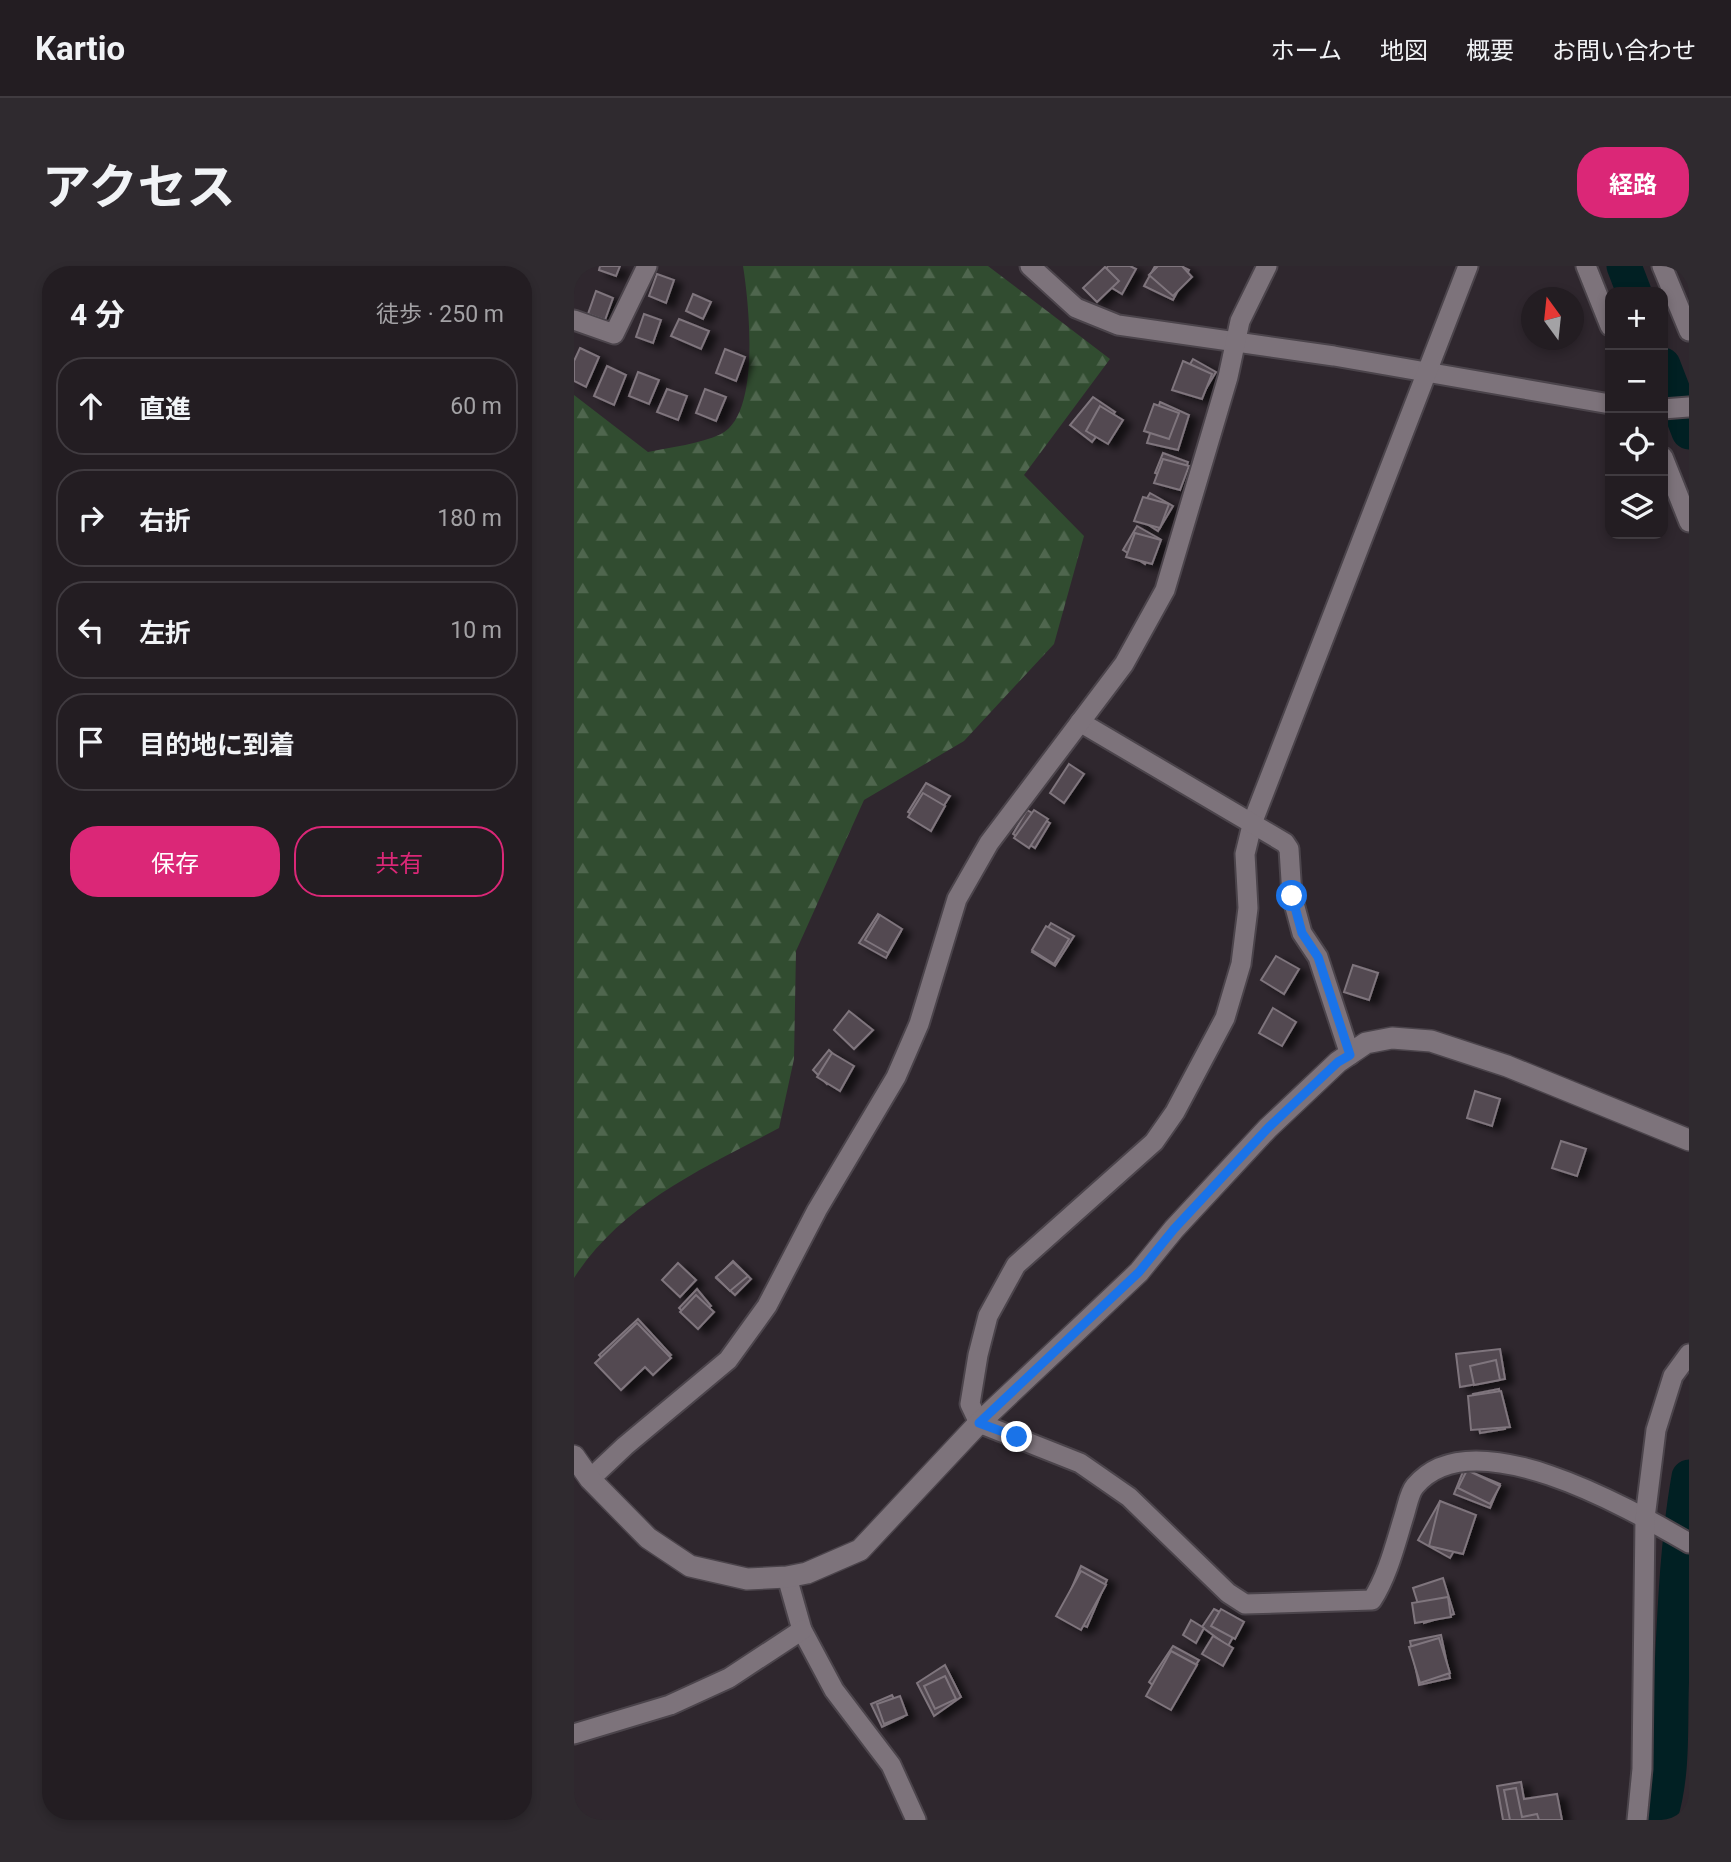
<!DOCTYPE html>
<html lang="ja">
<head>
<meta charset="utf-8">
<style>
	:root { --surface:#231d22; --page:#2f2a2f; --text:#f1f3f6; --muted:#a3a2a5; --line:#403b40; --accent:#db2777 }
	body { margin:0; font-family:Roboto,"Noto Sans JP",sans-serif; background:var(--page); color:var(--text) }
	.controls { position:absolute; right:21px; top:21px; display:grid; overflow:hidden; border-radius:14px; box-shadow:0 4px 10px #0003 }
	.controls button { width:63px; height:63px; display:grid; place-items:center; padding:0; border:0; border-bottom:2px solid var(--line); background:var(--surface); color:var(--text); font:35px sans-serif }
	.compass { position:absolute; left:947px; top:21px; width:63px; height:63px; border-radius:50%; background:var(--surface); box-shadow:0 4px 10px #0003; rotate:345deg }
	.stop { position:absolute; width:21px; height:21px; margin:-16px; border:5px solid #1a73e8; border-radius:50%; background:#fff }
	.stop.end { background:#1a73e8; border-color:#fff; box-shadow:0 2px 7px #0008 }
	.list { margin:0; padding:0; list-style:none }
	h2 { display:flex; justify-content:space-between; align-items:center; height:91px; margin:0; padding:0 28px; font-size:30px }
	h2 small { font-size:23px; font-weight:400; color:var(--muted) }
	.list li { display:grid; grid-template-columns:46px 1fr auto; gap:21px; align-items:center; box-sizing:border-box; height:98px; margin:0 14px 14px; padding:0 14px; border:2px solid var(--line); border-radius:28px }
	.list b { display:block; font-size:26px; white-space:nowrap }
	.list em { font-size:23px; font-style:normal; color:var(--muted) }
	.actions { display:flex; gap:14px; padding:21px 28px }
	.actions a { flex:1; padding:16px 0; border:2px solid var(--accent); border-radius:28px; text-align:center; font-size:24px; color:var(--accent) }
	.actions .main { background:var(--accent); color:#fff }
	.icon { flex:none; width:38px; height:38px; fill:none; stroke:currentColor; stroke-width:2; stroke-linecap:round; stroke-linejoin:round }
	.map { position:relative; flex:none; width:1115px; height:1554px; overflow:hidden; border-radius:28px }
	header { display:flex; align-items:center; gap:42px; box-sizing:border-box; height:98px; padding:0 35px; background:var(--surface); border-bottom:2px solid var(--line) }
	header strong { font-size:33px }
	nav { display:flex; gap:38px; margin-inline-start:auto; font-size:24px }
	.intro { display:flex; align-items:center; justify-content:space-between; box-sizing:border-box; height:168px; padding:0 42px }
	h1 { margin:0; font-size:49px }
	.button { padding:18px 32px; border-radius:28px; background:var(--accent); color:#fff; font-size:24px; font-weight:700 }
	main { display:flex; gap:42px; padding:0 42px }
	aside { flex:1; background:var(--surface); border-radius:28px; box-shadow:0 4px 10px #0003 }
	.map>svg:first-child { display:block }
	.forest { fill:url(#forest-firs) }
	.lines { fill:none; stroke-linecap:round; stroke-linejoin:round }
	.river { stroke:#012023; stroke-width:35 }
	.building { fill:#524951; stroke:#7f757d; stroke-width:2; filter:url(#shadow) }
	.street-casing { stroke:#4b444b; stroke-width:23 }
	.secondary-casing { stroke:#4b444b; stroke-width:24 }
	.street { stroke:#7d737b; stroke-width:19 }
	.secondary { stroke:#7d737b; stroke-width:21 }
	.route { stroke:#1a73e8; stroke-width:9 }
</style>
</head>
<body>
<header>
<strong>Kartio</strong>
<nav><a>ホーム</a><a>地図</a><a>概要</a><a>お問い合わせ</a></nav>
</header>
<div class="intro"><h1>アクセス</h1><a class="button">経路</a></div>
<main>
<aside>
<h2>4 分<small>徒歩 · 250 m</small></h2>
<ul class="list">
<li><svg class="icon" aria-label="ahead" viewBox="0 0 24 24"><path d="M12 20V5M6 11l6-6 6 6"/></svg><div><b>直進</b></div><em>60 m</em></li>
<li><svg class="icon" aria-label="right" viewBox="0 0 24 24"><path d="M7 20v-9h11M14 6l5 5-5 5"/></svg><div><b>右折</b></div><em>180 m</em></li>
<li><svg class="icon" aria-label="left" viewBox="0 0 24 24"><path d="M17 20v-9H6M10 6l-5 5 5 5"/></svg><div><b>左折</b></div><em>10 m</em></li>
<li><svg class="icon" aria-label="arrive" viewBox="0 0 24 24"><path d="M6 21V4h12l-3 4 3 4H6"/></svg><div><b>目的地に到着</b></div></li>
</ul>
<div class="actions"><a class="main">保存</a><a>共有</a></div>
</aside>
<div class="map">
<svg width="1115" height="1554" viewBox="0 0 1115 1554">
	<defs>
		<pattern id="forest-firs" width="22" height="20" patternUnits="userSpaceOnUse" patternTransform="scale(1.75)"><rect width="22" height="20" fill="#314c30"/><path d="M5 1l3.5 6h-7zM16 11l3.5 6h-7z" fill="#4f664e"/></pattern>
		<filter id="shadow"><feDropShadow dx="8" dy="4.5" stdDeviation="3.5" flood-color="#0009"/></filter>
	</defs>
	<rect width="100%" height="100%" fill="#2f272e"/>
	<!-- forest -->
	<path class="forest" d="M169,0H414L536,93L450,209L510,270L480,378L390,475L290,534L222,685L220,793L205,862C130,902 47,938 0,1012V129L74,186C97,181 126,178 147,168C187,148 175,37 169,0Z"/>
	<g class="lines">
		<!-- river -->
		<g class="river">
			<path d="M1050,0L1060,26"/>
			<path d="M1089,99L1115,166"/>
			<path d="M1085,1554C1101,1506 1095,1454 1098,1404C1101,1341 1104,1273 1115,1211"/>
		</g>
	</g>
	<!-- building -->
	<g class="building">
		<path d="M26,0H46L42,10L25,4Z"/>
		<path d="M534,0H556L562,3L548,28L525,14Z"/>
		<path d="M581,0H607L615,4L599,34L570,20Z"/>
		<path d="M584,0H608L618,11L599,30L575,9Z"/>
		<path d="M531,1L545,15L523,36L509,22Z"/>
		<path d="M83,8L100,14L92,37L75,30Z"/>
		<path d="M22,25L39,32L31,54L14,48Z"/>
		<path d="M119,28L137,36L129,53L112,45Z"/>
		<path d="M70,48L87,54L79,77L62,71Z"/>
		<path d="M105,53L135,65L127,83L97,70Z"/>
		<path d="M6,82L25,91L12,121L0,115V95Z"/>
		<path d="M151,83L171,91L162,115L142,107Z"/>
		<path d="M619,93L642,106L627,131L605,117Z"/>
		<path d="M609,95L638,108L628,133L598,124Z"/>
		<path d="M33,100L52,109L40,139L20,130Z"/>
		<path d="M64,106L85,114L75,138L55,130Z"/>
		<path d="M93,123L113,130L104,154L83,146Z"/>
		<path d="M131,123L152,131L142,155L122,147Z"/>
		<path d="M519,131L541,146L518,176L496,159Z"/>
		<path d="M586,136L615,149L604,184L573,177Z"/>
		<path d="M580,138L605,147L595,173L570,165Z"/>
		<path d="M526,140L549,154L534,178L512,165Z"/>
		<path d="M589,187L614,196L607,217L581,207Z"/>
		<path d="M589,193L615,200L606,224L580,217Z"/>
		<path d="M576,227L599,240L584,265L562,251Z"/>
		<path d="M569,231L595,238L586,262L560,255Z"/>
		<path d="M563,260L586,273L571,298L549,284Z"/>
		<path d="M561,267L587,274L578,298L552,291Z"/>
		<path d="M495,498L510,508L490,537L476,527Z"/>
		<path d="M352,517L376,530L357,560L334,546Z"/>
		<path d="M349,527L371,540L357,565L334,551Z"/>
		<path d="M453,544L476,557L461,582L439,568Z"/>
		<path d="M460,544L474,553L455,582L440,572Z"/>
		<path d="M304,648L327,665L312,692L285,677Z"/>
		<path d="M306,649L328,663L314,687L291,674Z"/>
		<path d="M477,657L500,670L481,700L458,686Z"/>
		<path d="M472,660L495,673L480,698L458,684Z"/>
		<path d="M702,690L725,703L710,728L687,714Z"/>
		<path d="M779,699L804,707L795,734L770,726Z"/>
		<path d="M699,742L722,756L708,780L685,767Z"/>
		<path d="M275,745L299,764L280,783L260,764Z"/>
		<path d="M255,784L272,800L253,818L239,804Z"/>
		<path d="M258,787L280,800L266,825L243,811Z"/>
		<path d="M901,825L926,833L918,860L893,852Z"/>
		<path d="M987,875L1012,883L1003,910L978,902Z"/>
		<path d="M159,995L177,1013L161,1029L142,1012Z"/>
		<path d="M159,996L174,1010L156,1025L142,1011Z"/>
		<path d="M104,997L122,1014L106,1031L88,1014Z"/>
		<path d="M123,1023L137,1040L119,1056L105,1042Z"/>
		<path d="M122,1029L140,1046L124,1063L106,1046Z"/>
		<path d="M64,1053L97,1089L77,1106L62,1090L43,1108L25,1089Z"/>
		<path d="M63,1057L97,1092L79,1109L71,1101L47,1124L21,1097Z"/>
		<path d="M926,1083L931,1113L886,1121L882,1088Z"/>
		<path d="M922,1094L926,1114L900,1119L896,1100Z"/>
		<path d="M925,1123L931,1163L906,1167L899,1128Z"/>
		<path d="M927,1125L936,1161L897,1164L894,1130Z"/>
		<path d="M890,1203L926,1218L916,1242L880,1228Z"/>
		<path d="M893,1204L926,1220L916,1238L884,1222Z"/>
		<path d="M866,1235L898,1253L876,1292L844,1274Z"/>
		<path d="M866,1235L902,1249L889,1288L855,1280Z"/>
		<path d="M507,1300L533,1314L513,1361L486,1350Z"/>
		<path d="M507,1305L532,1319L507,1364L482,1350Z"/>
		<path d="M869,1312L880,1348L850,1357L839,1322Z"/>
		<path d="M874,1331L877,1351L841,1357L838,1337Z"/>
		<path d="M640,1343L667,1357L654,1380L628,1361Z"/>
		<path d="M647,1343L670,1356L661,1373L637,1360Z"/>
		<path d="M617,1354L630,1362L622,1377L609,1369Z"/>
		<path d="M867,1369L876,1412L845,1419L836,1375Z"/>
		<path d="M639,1370L659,1382L649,1400L628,1388Z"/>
		<path d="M865,1372L876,1407L846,1417L835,1381Z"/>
		<path d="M599,1380L625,1394L598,1435L575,1416Z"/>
		<path d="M597,1385L623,1399L597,1444L572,1430Z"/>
		<path d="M371,1399L387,1431L360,1450L343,1417Z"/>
		<path d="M371,1410L382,1433L361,1443L350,1420Z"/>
		<path d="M318,1429L329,1451L308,1461L297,1438Z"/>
		<path d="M326,1430L333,1449L310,1458L303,1438Z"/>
		<path d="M947,1516L950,1533L983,1528L988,1554H929L923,1520Z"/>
		<path d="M942,1522L948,1551L963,1548L965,1554H936L930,1524Z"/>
	</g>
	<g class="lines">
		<!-- street casing -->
		<g class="street-casing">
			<g id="street">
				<path d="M456,0L502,42L544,59L760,90L1036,138"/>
				<path d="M894,0L679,555L671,588L674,642L667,698L651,752L601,846L580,876L442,999L414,1050L404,1089L396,1138L405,1157L506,1197L555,1231L654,1327L671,1338L798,1334C814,1309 821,1279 830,1250C833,1241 835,1227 841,1220C898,1151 1056,1243 1115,1277"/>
				<path d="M1012,0L1036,60"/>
				<path d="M1088,0L1115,65"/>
				<path d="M0,54L40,68L73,0"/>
				<path d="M1089,143L1115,141"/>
				<path d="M1089,191L1115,256"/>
				<path d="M506,456L711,577L715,583L718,630L728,667L744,691L776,789"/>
				<path d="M16,1213L51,1180L154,1094L193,1040L243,944L322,811L345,758L383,633L415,577L550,398L591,324L654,111L666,55L693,0"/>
				<path d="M213,1311L228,1364L260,1424L317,1499L342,1554"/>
				<path d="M0,1468L96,1439L155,1412L228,1364"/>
				<path d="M1063,1554L1068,1503L1071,1252L1082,1164L1099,1110L1115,1088"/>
			</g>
		</g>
		<!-- secondary casing -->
		<g class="secondary-casing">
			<path id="secondary" d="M0,1190L16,1213L74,1272L116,1300L173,1313L213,1311L233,1307L286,1284L405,1157L565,1006L600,963L694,862L764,796L792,777L818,772L857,775L933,800L1115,874"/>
		</g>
		<!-- street -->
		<use href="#street" class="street"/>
		<!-- secondary -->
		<use href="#secondary" class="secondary"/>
	</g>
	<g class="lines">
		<!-- route -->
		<path class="route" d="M443,1171L405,1157L565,1006L600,963L694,862L764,796L776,789L744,691L728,667L718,630"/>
	</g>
</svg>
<div class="controls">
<button>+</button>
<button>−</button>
<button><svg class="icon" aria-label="locate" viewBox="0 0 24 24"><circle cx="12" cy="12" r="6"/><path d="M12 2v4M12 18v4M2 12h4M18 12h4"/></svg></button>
<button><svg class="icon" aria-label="layers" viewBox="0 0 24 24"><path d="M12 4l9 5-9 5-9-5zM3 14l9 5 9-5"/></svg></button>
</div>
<svg class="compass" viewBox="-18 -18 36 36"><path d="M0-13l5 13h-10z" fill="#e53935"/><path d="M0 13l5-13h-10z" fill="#a3a2a5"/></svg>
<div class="stop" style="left:718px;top:630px"></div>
<div class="stop end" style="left:443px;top:1171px"></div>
</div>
</main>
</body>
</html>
